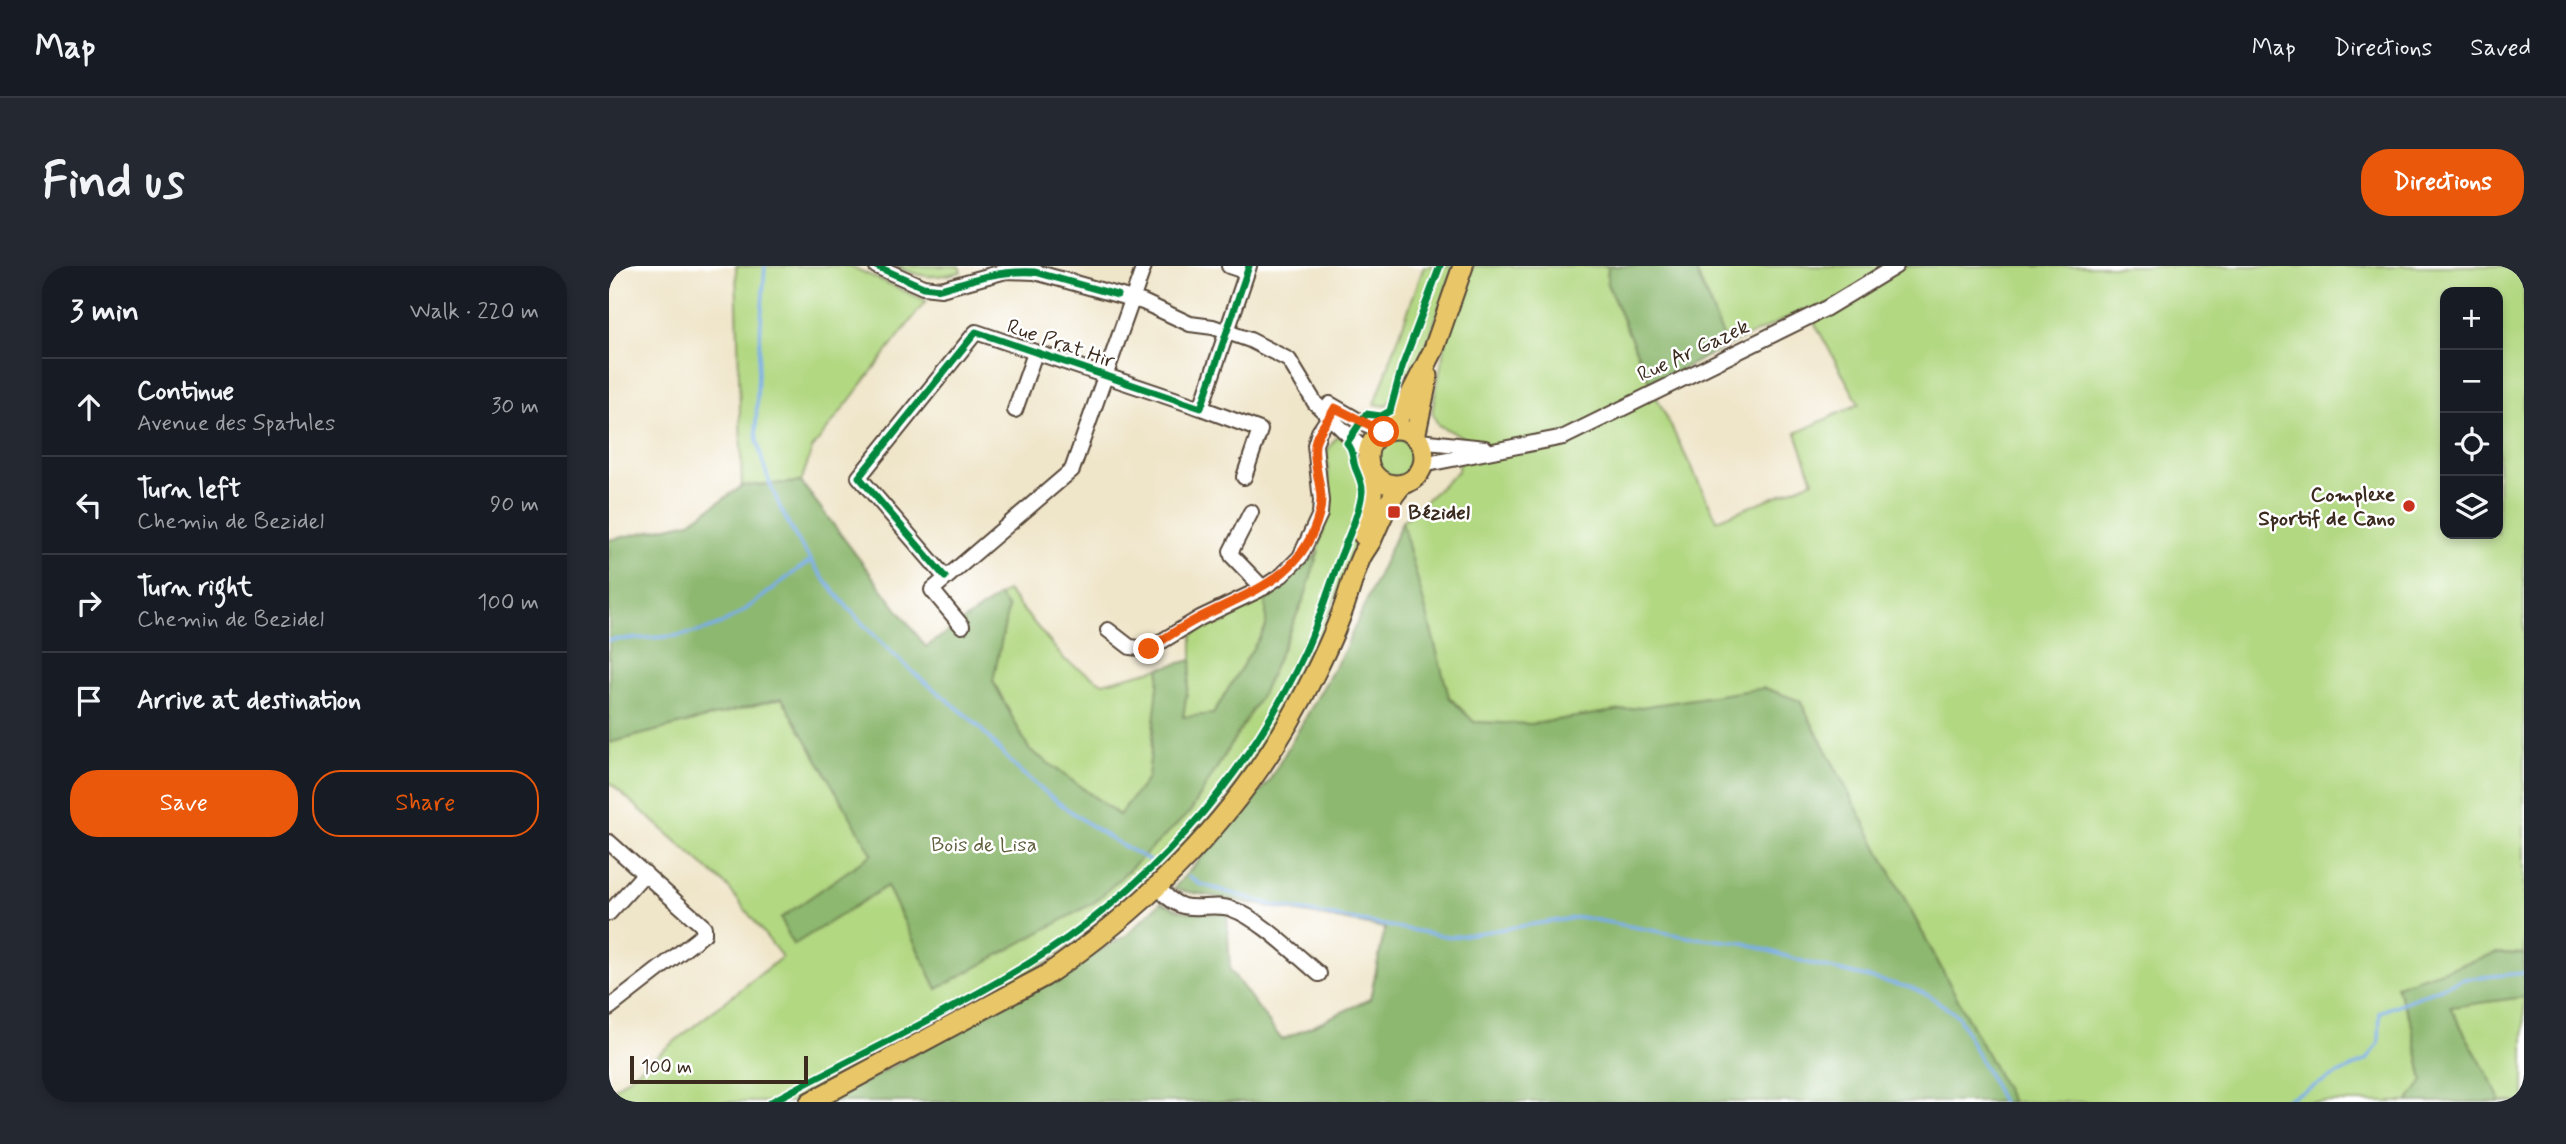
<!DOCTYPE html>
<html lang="en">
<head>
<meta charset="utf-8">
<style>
  :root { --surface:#171b24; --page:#242831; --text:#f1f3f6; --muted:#9ea1a6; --line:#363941; --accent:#ea580c }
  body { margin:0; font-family:Mynerve,sans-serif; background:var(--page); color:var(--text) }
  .controls { position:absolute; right:21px; top:21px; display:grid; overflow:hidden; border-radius:14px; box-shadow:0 4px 10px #0003 }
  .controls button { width:63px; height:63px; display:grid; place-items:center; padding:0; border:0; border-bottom:2px solid var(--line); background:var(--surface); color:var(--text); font:35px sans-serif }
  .scale { position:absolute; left:21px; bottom:18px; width:178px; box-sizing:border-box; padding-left:7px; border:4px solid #3b2a1e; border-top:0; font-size:19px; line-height:24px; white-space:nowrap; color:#3b2a1e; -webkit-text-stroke:5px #fff; paint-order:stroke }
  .stop { position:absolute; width:21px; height:21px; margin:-16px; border:5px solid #ea580c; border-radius:50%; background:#fff }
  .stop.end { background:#ea580c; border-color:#fff; box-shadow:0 2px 7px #0008 }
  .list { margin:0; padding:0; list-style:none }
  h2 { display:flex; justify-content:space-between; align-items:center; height:91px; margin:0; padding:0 28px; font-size:30px }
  h2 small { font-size:23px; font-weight:400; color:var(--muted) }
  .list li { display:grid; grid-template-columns:46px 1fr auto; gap:21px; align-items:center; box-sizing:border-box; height:98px; padding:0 28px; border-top:2px solid var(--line) }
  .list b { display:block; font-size:26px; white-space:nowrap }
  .list p { margin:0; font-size:23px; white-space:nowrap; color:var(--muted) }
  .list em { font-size:23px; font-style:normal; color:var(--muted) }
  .actions { display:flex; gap:14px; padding:21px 28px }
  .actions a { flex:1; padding:16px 0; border:2px solid var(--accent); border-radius:28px; text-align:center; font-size:24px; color:var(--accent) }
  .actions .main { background:var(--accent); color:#fff }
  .icon { flex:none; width:38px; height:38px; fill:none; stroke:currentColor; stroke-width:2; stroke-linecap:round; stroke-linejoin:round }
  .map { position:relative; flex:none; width:1915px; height:836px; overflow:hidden; border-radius:28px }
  header { display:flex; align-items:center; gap:42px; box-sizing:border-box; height:98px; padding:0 35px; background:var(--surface); border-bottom:2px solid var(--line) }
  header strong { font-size:33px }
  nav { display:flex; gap:38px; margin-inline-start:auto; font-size:24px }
  .intro { display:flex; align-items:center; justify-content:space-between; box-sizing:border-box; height:168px; padding:0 42px }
  h1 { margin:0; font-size:49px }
  .button { padding:18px 32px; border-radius:28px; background:var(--accent); color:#fff; font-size:24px; font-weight:700 }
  main { display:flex; gap:42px; padding:0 42px }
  aside { flex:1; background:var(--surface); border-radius:28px; box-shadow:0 4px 10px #0003 }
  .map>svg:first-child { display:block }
  .green { fill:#b2d882; stroke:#768150; stroke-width:2; fill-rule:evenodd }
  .forest { fill:#8db870; stroke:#647147; stroke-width:2 }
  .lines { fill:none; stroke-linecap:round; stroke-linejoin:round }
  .stream { stroke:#79ade6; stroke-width:3.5 }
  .minor-casing { stroke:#564638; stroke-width:18 }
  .major-casing { stroke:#564638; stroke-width:23 }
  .minor { stroke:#fff; stroke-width:14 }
  .major { stroke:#e9c769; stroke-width:19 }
  .cycleway-casing { stroke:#fff; stroke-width:11 }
  .cycleway { stroke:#00873e; stroke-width:7 }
  .route { stroke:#ea580c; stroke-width:9 }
  .poi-dot { fill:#c8321e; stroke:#fff; stroke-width:2.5 }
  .labels { text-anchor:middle; stroke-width:5; stroke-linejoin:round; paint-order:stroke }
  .street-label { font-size:21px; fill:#3b2a1e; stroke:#fff }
  .poi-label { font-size:21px; font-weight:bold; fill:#3b2a1e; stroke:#fff; text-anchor:end }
  .park-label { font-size:21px; fill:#5f5e3c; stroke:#fff }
</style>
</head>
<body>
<header>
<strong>Map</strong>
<nav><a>Map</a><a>Directions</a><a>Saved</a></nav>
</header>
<div class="intro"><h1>Find us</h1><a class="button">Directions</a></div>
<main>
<aside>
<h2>3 min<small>Walk · 220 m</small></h2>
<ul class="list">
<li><svg class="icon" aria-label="ahead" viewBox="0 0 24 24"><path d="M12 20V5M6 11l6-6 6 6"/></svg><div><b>Continue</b><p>Avenue des Spatules</p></div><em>30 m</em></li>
<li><svg class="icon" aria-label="left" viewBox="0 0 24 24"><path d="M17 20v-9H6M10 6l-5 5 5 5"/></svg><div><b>Turn left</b><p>Chemin de Bezidel</p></div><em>90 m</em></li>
<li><svg class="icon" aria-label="right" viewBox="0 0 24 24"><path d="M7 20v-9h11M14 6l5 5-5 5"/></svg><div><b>Turn right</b><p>Chemin de Bezidel</p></div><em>100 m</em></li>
<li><svg class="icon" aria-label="arrive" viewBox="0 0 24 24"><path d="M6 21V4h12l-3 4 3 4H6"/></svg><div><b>Arrive at destination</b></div></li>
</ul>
<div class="actions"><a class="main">Save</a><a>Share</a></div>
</aside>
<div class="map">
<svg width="1915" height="836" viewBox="0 0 1915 836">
  <rect width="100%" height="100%" fill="#fff"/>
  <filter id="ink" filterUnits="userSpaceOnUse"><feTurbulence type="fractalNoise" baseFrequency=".0143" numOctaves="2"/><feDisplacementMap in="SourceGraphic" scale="14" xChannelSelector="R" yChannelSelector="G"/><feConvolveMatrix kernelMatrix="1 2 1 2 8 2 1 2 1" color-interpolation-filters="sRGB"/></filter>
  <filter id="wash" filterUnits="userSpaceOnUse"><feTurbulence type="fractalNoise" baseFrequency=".00686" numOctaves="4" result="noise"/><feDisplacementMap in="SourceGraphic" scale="28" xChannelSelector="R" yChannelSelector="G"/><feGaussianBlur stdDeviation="1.57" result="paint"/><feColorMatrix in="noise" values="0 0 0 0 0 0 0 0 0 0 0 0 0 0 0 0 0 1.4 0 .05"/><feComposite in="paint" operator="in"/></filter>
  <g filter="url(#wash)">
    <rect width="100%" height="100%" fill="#efe5c9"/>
    <!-- green -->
    <path class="green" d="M 127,0 L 241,0 L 317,35 L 203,183 L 192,216 L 133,220 Z
      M 285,0 L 350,0 L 352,6 C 322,13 314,12 285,0 Z
      M 815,0 L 845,0 L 807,111 L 794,127 L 790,125 L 777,140 L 766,138 Z
      M 864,0 L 999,0 L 998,18 L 1049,134 L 1108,254 L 1204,215 L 1187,167 L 1250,138 L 1204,54 L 1200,42 L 1118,80 L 1085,0 L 1915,0 L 1915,688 L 1887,687 L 1787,720 L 1802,755 L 1814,816 L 1799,836 L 1403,836 L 1191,435 L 1156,422 L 922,458 L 865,456 L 840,431 L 793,256 L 849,205 L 852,170 L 829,159 L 823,146 L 838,68 ZM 1836,26 L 1889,26 L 1889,268 L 1836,268 Z
      M 729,169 L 750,188 L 760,219 L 746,280 L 703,396 L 665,471 L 602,553 L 501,651 L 420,708 L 182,836 L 0,836 L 0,827 L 173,691 L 118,620 L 0,516 L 0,477 L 173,432 L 264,588 L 172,652 L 184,678 L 278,620 L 328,723 L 581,546 L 654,426 L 696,330 L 721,240 L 718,185 Z
      M768 191a19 19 0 1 1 38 0a19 19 0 1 1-38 0Z
      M 398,325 L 456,394 L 494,417 L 551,402 L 539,512 L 510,549 L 420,483 L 384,415 L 399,343 L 390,330 Z
      M 657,325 L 657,361 L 604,448 L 574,452 L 583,394 L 583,369 Z
      M 1915,731 L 1915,836 L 1892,836 L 1887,824 L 1841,741 Z"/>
    <!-- forest -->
    <path class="forest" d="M 999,0 L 1085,0 L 1118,80 L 1042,119 L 998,17 Z
      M 192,216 L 317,381 L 390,330 L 399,342 L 384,415 L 420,483 L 510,549 L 539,512 L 551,402 L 583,394 L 574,451 L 604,448 L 657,361 L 657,325 L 685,309 L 709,287 L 696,330 L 654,426 L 581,546 L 486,636 L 328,723 L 278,620 L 184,679 L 172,652 L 263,588 L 173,432 L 0,477 L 0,274 L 81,256 L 133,220 Z
      M 793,256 L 840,431 L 865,456 L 922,458 L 1156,422 L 1191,435 L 1403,836 L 220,836 L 518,669 L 552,636 L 573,645 L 618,648 L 621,704 L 673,774 L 761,733 L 776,662 L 564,623 L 659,517 L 735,385 Z
      M 1887,687 L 1915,688 L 1915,731 L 1841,741 L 1887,824 L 1892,836 L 1799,836 L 1814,815 L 1802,755 L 1787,720 Z"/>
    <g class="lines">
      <!-- stream -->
      <path class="stream" d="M 156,0 C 153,44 149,88 148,132 C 148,145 146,161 148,174 C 169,270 233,343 305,407 C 325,424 347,439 366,457 C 382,473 396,492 413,507 C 453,541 497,573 544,596
        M 0,374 C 35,371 73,374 107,360 C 136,349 172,314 200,296
        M 580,611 L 591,618 L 667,640 L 842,671 L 971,651 L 1079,671 L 1135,677 L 1199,697 L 1303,722 L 1321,730 L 1349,750 L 1393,836
        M 1672,836 L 1758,794 L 1770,777 L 1771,746 L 1854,713 L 1915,707"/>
    </g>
  </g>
  <g filter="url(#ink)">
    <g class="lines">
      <!-- minor casing -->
      <g class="minor-casing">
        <path id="minor" d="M 267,0 L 314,21 L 332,23 L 397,5 L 426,6 L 534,36 L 581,58 L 604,61 L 641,74 L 680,94 L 706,137 L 759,188
          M 620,0 L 638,6
          M 721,138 L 752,156 L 775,166
          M 592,142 L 651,164 L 635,211
          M 406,144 L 426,87
          M 810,175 L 876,182
          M 813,199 L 955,171 L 1216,43 L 1287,0
          M 642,246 L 622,285 L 623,290 L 654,322
          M 336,311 L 250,211 L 367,66 L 592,142 L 640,0
          M 353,360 L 323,324 L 463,204 L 535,0
          M 499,364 L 521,381 L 540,383 L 591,352 L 650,324 L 673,309 L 691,291 L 711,248 L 712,235 L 706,179 L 710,166 L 726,142
          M 0,576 L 95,661 L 95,668 L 0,742
          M 548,621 C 556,629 564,637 574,640 C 590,644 607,637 623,643 C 650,652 687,689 710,708
          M 0,647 L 36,607"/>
      </g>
      <!-- major casing -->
      <g class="major-casing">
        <path id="major" d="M 784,163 L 825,83 L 854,0
          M759 191a28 28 0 1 1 56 0a28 28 0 1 1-56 0Z
          M 806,171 L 819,110
          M 754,269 L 763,232 L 764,207
          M 201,836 L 436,710 C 549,633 645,533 705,409 C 715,389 725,368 733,346 C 740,328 744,309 752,291 C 755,285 760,279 763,273 C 772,253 779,234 794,218"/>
      </g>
      <!-- minor -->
      <use href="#minor" class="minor"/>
      <!-- major -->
      <use href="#major" class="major"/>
      <!-- cycleway casing -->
      <g class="cycleway-casing">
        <path id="cycleway" d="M 267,0 L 314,21 L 332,23 C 364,13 392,4 426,6 L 508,29
          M 336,311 L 250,211 L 367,66 L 592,142 L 640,0
          M 162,836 C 246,791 333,750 414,701 C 535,628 637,515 696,386 C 709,357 719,327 729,297 C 737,276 751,247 753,226 C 754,218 749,209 746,201 C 743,192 745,184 738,177 L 757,148 L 772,150 L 781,145 L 793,101 L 831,0"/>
      </g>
      <!-- cycleway -->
      <use href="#cycleway" class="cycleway"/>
    </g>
  </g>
  <g class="lines" filter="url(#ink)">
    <!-- route -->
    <path class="route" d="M 540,383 C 556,372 573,361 590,352 C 642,325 694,312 710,248 C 717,225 703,202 706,179 C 707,166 720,154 726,142 L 775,166"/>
  </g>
  <!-- markers -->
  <g class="poi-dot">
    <circle cx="1800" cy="240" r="7"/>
    <rect x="778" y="239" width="14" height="14" rx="3.5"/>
  </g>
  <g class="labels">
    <!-- street labels -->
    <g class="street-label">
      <text transform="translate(452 77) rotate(19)" y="7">Rue Prat Hir</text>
      <text transform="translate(1084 84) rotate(-25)" y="7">Rue Ar Gazek</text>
    </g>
    <!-- poi labels -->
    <g class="poi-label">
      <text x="1786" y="235">Complexe<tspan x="1786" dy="24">Sportif de Cano</tspan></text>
      <text x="799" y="253" text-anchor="start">Bézidel</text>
    </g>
    <!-- park labels -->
    <g class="park-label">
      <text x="375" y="585">Bois de Lisa</text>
    </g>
  </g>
</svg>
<div class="controls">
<button>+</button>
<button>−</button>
<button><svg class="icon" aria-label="locate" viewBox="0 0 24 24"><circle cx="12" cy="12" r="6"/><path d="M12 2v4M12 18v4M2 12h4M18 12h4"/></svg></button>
<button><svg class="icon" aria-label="layers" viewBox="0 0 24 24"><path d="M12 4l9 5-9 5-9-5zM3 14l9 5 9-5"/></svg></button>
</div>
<div class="scale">100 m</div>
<div class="stop" style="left:775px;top:166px"></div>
<div class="stop end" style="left:540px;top:383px"></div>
</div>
</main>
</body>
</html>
